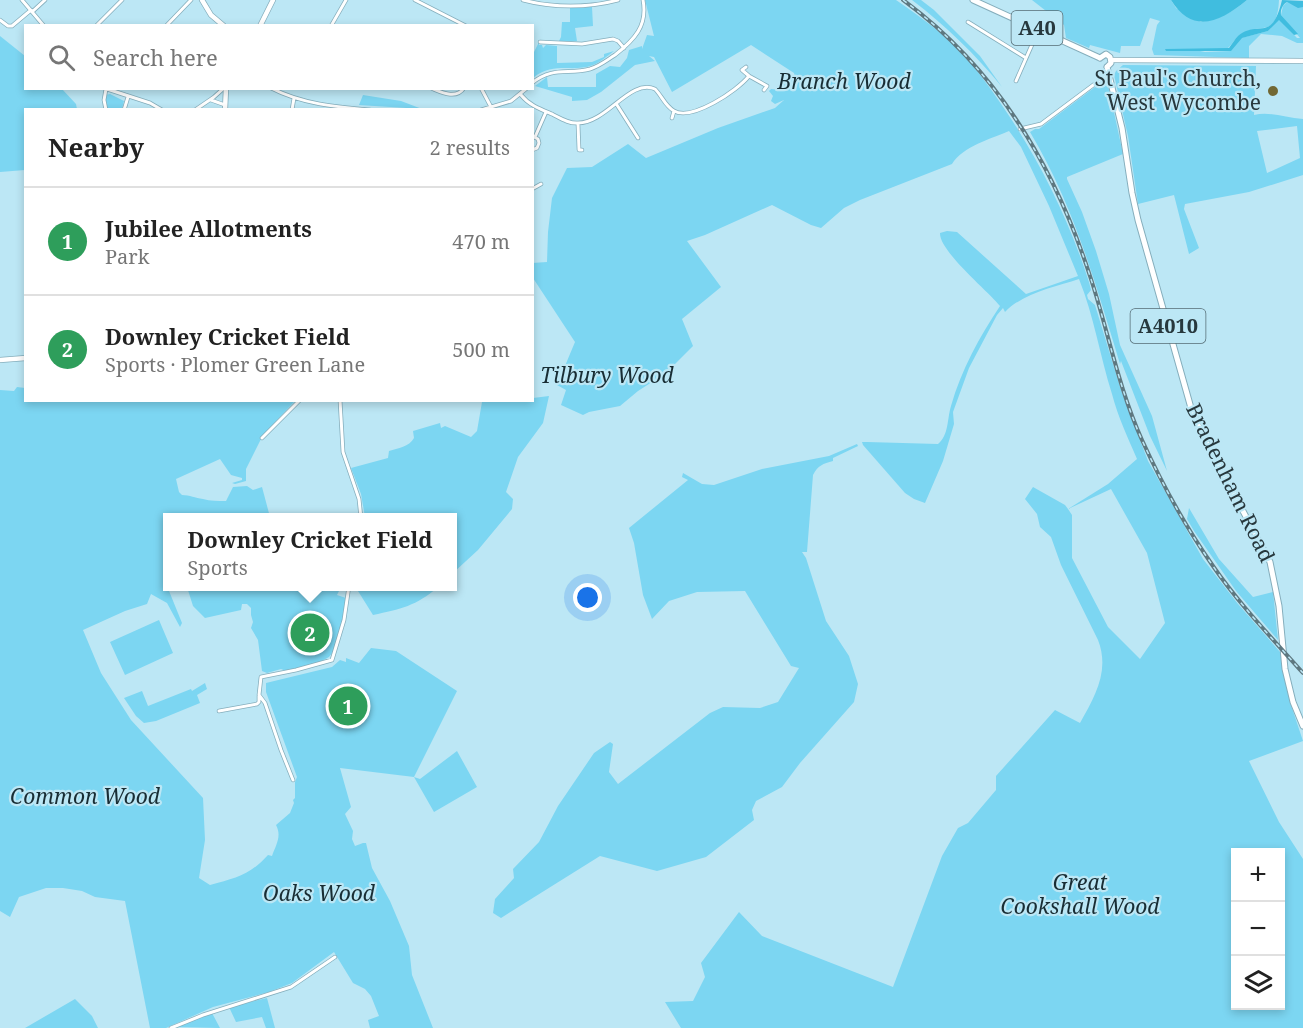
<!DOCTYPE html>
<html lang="en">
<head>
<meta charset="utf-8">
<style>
  :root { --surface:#fff; --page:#f2f2f2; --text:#222; --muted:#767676; --line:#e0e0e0; --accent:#716834 }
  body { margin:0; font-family:"Noto Serif",serif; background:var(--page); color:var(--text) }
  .controls { position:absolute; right:18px; bottom:18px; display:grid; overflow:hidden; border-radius:0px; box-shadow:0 3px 9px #0003 }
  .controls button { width:54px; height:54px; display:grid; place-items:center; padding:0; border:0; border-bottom:2px solid var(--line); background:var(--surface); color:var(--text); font:30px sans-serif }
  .you { position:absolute; left:588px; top:598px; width:21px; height:21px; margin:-15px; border:4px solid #fff; border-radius:50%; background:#1a73e8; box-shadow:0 0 0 9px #1a73e833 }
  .badge { display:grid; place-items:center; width:39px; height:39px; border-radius:50%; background:var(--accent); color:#fff; font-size:20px; font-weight:700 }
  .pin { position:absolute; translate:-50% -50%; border:3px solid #fff; box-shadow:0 2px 6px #0006 }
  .popup { position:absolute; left:163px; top:513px; width:294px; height:78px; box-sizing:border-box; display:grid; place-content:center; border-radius:0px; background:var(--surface); filter:drop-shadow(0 2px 4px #0005); font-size:20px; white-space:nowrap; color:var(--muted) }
  .popup b { font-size:22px; color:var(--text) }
  .popup::after { content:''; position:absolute; left:50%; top:100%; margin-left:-12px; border:12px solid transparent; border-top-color:var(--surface) }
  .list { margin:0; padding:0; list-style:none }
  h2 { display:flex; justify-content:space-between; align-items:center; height:78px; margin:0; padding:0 24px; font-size:26px }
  h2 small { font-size:20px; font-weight:400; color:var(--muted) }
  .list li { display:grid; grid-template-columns:39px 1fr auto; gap:18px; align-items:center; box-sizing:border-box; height:108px; padding:0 24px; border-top:2px solid var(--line) }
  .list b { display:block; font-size:22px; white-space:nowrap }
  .list p { margin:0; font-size:20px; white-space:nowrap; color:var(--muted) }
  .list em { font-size:20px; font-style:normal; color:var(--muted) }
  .icon { flex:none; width:33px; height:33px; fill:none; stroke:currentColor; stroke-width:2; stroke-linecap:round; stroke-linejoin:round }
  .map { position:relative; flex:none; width:1303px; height:1028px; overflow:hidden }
  .search { position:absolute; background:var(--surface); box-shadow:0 3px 9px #0003; left:24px; top:24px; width:510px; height:66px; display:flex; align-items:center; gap:15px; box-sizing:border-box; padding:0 21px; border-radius:0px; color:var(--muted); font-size:22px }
  .panel { position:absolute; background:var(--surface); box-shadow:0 3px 9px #0003; left:24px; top:108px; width:510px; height:294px; border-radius:0px }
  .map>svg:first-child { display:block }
  .green { fill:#7cd6f2; fill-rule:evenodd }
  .water { fill:#40bddf }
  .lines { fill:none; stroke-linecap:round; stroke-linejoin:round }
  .street-casing { stroke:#85aebc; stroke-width:4.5 }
  .secondary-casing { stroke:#85aebc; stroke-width:6 }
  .primary-casing { stroke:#85aebc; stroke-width:6 }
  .highway-casing { stroke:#85aebc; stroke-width:7 }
  .street { stroke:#fff; stroke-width:3 }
  .secondary { stroke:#fff; stroke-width:4.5 }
  .primary { stroke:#fff; stroke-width:4.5 }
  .highway { stroke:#fff; stroke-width:5 }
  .rail-casing { stroke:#5e7880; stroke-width:4 }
  .rail { stroke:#bce7f5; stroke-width:1.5; stroke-dasharray:4.5; stroke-linecap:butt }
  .poi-dot { fill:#716834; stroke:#bce7f5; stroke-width:2 }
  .labels { text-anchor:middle; stroke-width:4.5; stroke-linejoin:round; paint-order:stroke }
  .shield { fill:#bce7f5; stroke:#546c74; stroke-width:1.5 }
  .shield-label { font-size:20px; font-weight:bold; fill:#27383d }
  .poi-label { font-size:21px; fill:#27383d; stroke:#bce7f5; text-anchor:end }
  .park-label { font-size:21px; font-style:italic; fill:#182d34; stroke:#bce7f5 }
  .street-label { font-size:21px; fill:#27383d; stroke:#bce7f5 }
</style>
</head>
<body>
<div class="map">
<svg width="1303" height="1028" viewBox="0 0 1303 1028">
  <rect width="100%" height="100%" fill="#bce7f5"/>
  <!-- green -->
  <path class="green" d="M 645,0 L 896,0 C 922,18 949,37 970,61 C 974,66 977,71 981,76 C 1028,138 1065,207 1089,282 L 1091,290 L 1087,295 L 1088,299 L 1095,305 L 1121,390 L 1148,461 L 1203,559 L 1238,604 L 1280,652 L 1291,705 L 1303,741 L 1249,761 L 1279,822 L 1303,859 L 1303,1028 L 681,1028 L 665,1002 L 693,1001 L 705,977 L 701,963 L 739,912 L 762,936 L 893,987 L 942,856 L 958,828 L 968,823 L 996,790 L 996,776 L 1055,710 L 1080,723 C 1095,696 1110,671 1098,640 L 1061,565 L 1051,537 L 1040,527 L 1037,514 L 1025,499 L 1033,487 L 1065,505 L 1068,509 L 1108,484 L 1137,459 C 1128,438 1118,417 1112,394 C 1100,356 1094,316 1079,279 C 1055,287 1023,293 1005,312 L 1003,308 L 997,315 L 969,368 L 953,412 L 954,424 L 943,461 L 925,503 L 914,499 L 905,493 L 863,445 L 862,442 L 867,442 L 938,444 C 949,435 947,419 951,406 C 961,370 980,336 1000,306 C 988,291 939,251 940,233 L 947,231 L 957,232 L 1026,294 L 1078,276 L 1049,206 L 1021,147 L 1009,131 C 991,139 963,146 952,164 L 860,200 L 844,208 L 821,228 L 811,225 L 772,205 L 705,235 L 687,241 L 721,287 L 682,319 L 693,346 L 666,373 L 638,391 L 620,406 L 589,412 L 583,415 L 561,405 L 566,390 L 557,385 L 575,342 L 533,278 L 532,263 L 547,262 L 548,232 L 552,198 L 567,168 L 592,167 L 628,144 L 646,158 L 718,128 L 775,108 L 784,100 L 775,104 L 771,101 L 773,96 L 769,91 L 771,89 L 780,90 L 790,77 L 796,82 L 794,73 L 751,45 L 672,92 L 654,57 L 649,56 L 655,61 L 635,65 L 601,92 L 587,100 L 572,101 L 572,97 L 535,86 L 547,77 L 548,87 L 596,87 L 596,74 L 610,66 L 620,67 L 627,58 L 629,50 L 642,46 L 642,49 L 647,35 L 654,36 ZM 1111,489 L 1147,553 L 1165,623 L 1140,659 L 1108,627 L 1072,558 L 1072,515 L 1068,509 ZM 1236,852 L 1280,852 L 1280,1006 L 1236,1006 Z
    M 912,0 L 921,0 L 934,10 L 980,56 L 1002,87 C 975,54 946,26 912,0 Z
    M 1032,0 L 1171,0 L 1176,8 L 1201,22 C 1219,19 1233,12 1247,0 L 1279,0 C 1277,40 1260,21 1240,35 C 1235,38 1232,45 1227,49 L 1190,49 L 1205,52 L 1230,51 L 1241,38 L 1268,31 L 1279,19 L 1297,38 L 1300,38 L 1281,15 L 1283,6 L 1287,2 L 1298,7 L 1303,7 L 1303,43 L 1297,43 L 1282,36 L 1261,34 L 1249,46 L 1249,58 L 1154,55 L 1152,49 L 1157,25 L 1160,21 L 1150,18 L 1140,46 L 1121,46 L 1120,53 L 1090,45 L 1089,48 L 1066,38 L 1064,25 Z
    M 592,7 L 593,26 L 575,28 L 577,41 L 559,41 L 561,37 L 562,22 L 570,22 L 570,8 Z
    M 0,36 L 25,56 L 26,88 L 62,89 L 76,104 L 77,109 L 26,110 L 25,170 L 0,172 Z
    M 539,42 L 539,45 L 542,45 L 543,48 L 546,45 L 557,46 L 557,63 L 592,62 L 604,57 L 604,54 L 614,51 C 607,56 601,62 593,65 C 573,73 554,61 533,78 L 533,54 Z
    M 1123,65 L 1256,66 L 1254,115 C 1270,111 1285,118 1303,119 L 1303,175 L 1249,192 L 1185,204 L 1184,209 L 1199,248 L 1189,254 L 1174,195 L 1138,204 L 1128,136 L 1114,75 L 1116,71 ZM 1297,126 L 1300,158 L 1267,173 L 1257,131 Z
    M 1103,81 L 1109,89 L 1123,154 L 1067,177 L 1067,179 L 1082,212 L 1096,251 L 1109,294 L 1120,345 L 1152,416 L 1167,471 L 1150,436 L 1121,361 L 1120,364 C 1095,282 1074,206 1030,132 L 1035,129 L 1039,129 Z
    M 110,94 L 124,101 L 122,109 L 107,109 L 105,95 Z
    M 363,95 L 401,101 L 422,109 L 359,105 Z
    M 17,387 L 25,388 L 26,400 L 295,401 L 263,435 L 246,469 L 246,481 L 235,484 L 232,483 L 242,480 L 242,478 L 231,475 L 220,459 L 176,479 L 179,492 L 182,495 C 190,495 195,498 203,499 C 210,501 218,501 226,501 L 233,487 L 247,486 L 253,490 L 262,487 L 270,517 L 168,518 L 168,580 L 165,581 L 182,623 L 180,627 L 167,603 L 151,594 L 147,604 L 125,611 L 83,630 L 101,673 L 131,720 L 203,798 L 205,840 L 199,878 L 210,885 C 236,878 250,875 268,855 L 272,856 C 276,845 282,836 276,825 L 290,813 L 294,803 L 293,800 L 295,798 L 295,782 L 297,777 L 266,692 L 266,683 L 332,667 L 340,660 L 346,662 L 346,658 L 359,663 L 371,648 L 396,651 L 457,691 L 414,777 L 420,779 L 457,751 L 477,787 L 434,812 L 414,777 L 340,768 L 351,807 L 345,814 L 353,831 L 352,839 L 355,846 L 363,843 L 366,843 L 372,868 L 390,901 L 409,946 L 412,975 L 433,1028 L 370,1028 L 368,1020 L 379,1016 L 371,996 L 365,989 L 353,983 L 334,952 L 292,983 L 269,992 L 213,1007 L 166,1028 L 150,1028 L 125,901 L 95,897 L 82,891 L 63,888 L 46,888 L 19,897 L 10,917 L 0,911 L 0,390 L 14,391 Z
    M 549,396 L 543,423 L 518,457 L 506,492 L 513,499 L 512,509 L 478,550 L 453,573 L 452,518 L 365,517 L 361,494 L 351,468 L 388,458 L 389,451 C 398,448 409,447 414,438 L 413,431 L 440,423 L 441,428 L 445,426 L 471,437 L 477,431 L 482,402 L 532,400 L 533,398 Z
    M 857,444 L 858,446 L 833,458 L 833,461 C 823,464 818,465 813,475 L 807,552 L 802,552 L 806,558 L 826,621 L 849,656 L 858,684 L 854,702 L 800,763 L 782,787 L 756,801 L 752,810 L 754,820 L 706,857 L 657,871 L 600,856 L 501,918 L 493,913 L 495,899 L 514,878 L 513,869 L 539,842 L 558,806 L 594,753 L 610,742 L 613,744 L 609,772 L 618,784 L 710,713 L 723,707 L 760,708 L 778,702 L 799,668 L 791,666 L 745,591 L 697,592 L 669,601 L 652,619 L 643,595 L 634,543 L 629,528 L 688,480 L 682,477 L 683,473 L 702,484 L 714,485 L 762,469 L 829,456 Z
    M 1189,508 L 1219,559 L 1253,597 L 1273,592 L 1278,640 L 1236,591 L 1194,531 L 1187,519 Z
    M 182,587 L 335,587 L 339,591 L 337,595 L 346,598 L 343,621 L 333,652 L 329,657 L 318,663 L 286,671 L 281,669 L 267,673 L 262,671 L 258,640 L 251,628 L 253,622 L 251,615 L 251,608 L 247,604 L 242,604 L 241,610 L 205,618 L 193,606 L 187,587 L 184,589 Z
    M 359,587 L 359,586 L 438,587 C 416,606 401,609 373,615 L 358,591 Z
    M 159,620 L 173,653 L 125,675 L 110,642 Z
    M 205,683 L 207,689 L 197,695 L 200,703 L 156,721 L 144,723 L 136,716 L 124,698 L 142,691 L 148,706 L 191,689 L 192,691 Z
    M 267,998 L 275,1028 L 266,1028 L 262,1017 L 236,1022 L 229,1007 Z
    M 75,999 L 92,1016 L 98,1028 L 25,1028 Z
    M 212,1013 L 220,1028 L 176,1027 Z"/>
  <!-- water -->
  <path class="water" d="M 1171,0 L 1247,0 C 1220,22 1193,35 1171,0 Z
    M 1282,0 L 1303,1 L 1303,7 L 1298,8 L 1287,2 C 1283,4 1280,10 1281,15 L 1298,34 L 1294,35 L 1279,20 L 1268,31 L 1242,38 L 1231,51 L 1166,51 L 1165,49 L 1229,48 C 1232,44 1235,39 1238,36 C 1257,19 1272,44 1282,0 Z"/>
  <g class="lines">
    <!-- street casing -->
    <g class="street-casing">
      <path id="street" d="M 22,0 L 44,26
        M 415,0 L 466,26
        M 523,0 C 553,8 588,8 618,0
        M 32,12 L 45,0
        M 0,20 L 8,26 L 12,26 L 31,10
        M 968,22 L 1026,58
        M 96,26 L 122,0
        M 166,26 L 191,0
        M 331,26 L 346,0
        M 540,42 L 582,44 L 613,39 L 618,41 L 624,48
        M 746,67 L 742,70 L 749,76
        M 1016,81 L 1038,31
        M 532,83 C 553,66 568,75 590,69 C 600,66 607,60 615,55 C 634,40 648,26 643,0
        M 104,88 L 150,103 L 162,110
        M 271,88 C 302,104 336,107 370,110
        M 431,88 C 441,92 456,100 464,88
        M 481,88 L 491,107
        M 106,89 L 104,100 L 106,110
        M 521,95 C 529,105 540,109 552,114 C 560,118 569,124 578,123 C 607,123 630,78 655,89 C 662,96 665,106 674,111 C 692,121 737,91 749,76 L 767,86 L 764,90
        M 211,100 L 225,105
        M 617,105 L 638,138
        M 124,110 L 128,97
        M 195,110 L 214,97 L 224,88
        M 292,110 L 294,98
        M 481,110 L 511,101 L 527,88
        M 672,118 L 674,111
        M 578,124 L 579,150 L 582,150
        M 1020,129 L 1041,124 L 1108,74
        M 532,136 L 538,139 L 539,143 L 537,148 L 532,150
        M 535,137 L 546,112
        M 532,189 L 541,184
        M 340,400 L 343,452 L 359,499 L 361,518
        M 262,438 L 300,400
        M 219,711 L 257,704 L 259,702 L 259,696
        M 293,780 L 281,750 L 265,703 L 259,695 L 261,677 L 296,670 L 332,660 L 344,620 L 349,586
        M 171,1028 L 203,1015 L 291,987 L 335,957"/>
    </g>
    <!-- secondary casing -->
    <g class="secondary-casing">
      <path id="secondary" d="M 202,0 L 211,15 L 224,26
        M 260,26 L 273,0
        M 225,110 L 226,88
        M 0,360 L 26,358"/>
    </g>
    <!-- primary casing -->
    <g class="primary-casing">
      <path id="primary" d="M 1112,60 L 1303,61"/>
    </g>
    <!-- highway casing -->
    <g class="highway-casing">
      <path id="highway" d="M 973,0 L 1100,58
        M 1100,58 L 1106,54 L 1110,57 L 1111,63 L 1107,67
        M 1107,67 L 1122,128 L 1132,193 L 1138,220 L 1191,408 L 1200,430 L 1270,562 L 1279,606 L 1285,669 L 1293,702 L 1303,726"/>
    </g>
    <!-- street -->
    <use href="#street" class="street"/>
    <!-- secondary -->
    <use href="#secondary" class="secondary"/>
    <!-- primary -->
    <use href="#primary" class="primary"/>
    <!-- highway -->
    <use href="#highway" class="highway"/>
    <!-- rail casing -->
    <g class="rail-casing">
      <path id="rail" d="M 903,0 C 996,68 1055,168 1090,276 C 1108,330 1118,387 1142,440 C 1162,484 1185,526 1213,566 C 1239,604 1272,638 1303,673"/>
    </g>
    <!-- rail -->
    <use href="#rail" class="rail"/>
  </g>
  <!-- markers -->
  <circle class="poi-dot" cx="1273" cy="91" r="6"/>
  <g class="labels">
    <!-- shield labels -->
    <g class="shield">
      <rect x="1011.5" y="11" width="51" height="34" rx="4.5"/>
      <rect x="1130.5" y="309" width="75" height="34" rx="4.5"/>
    </g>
    <g class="shield-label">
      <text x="1037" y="35">A40</text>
      <text x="1168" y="333">A4010</text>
    </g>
    <!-- poi labels -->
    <g class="poi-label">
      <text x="1261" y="86">St Paul's Church,<tspan x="1261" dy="24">West Wycombe</tspan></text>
    </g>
    <!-- park labels -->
    <g class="park-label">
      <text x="844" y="89">Branch Wood</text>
      <text x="607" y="383">Tilbury Wood</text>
      <text x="85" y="804">Common Wood</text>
      <text x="1080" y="890">Great<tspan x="1080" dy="24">Cookshall Wood</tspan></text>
      <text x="319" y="901">Oaks Wood</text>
    </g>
    <!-- street labels -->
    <g class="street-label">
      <text transform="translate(1230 483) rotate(64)" y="7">Bradenham Road</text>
    </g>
  </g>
</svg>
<div class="controls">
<button>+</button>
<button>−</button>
<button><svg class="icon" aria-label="layers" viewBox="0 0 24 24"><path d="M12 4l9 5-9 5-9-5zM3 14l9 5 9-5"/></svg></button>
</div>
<div class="you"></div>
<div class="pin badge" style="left:348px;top:706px;background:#2e9e5b">1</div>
<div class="pin badge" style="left:310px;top:633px;background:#2e9e5b">2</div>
<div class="popup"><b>Downley Cricket Field</b>Sports</div>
<div class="search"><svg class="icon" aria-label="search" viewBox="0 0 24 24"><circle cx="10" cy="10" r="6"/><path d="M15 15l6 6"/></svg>Search here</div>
<section class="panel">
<h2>Nearby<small>2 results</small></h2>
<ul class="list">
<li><span class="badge" style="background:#2e9e5b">1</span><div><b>Jubilee Allotments</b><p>Park</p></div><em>470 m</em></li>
<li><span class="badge" style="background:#2e9e5b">2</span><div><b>Downley Cricket Field</b><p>Sports · Plomer Green Lane</p></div><em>500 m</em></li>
</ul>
</section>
</div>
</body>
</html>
